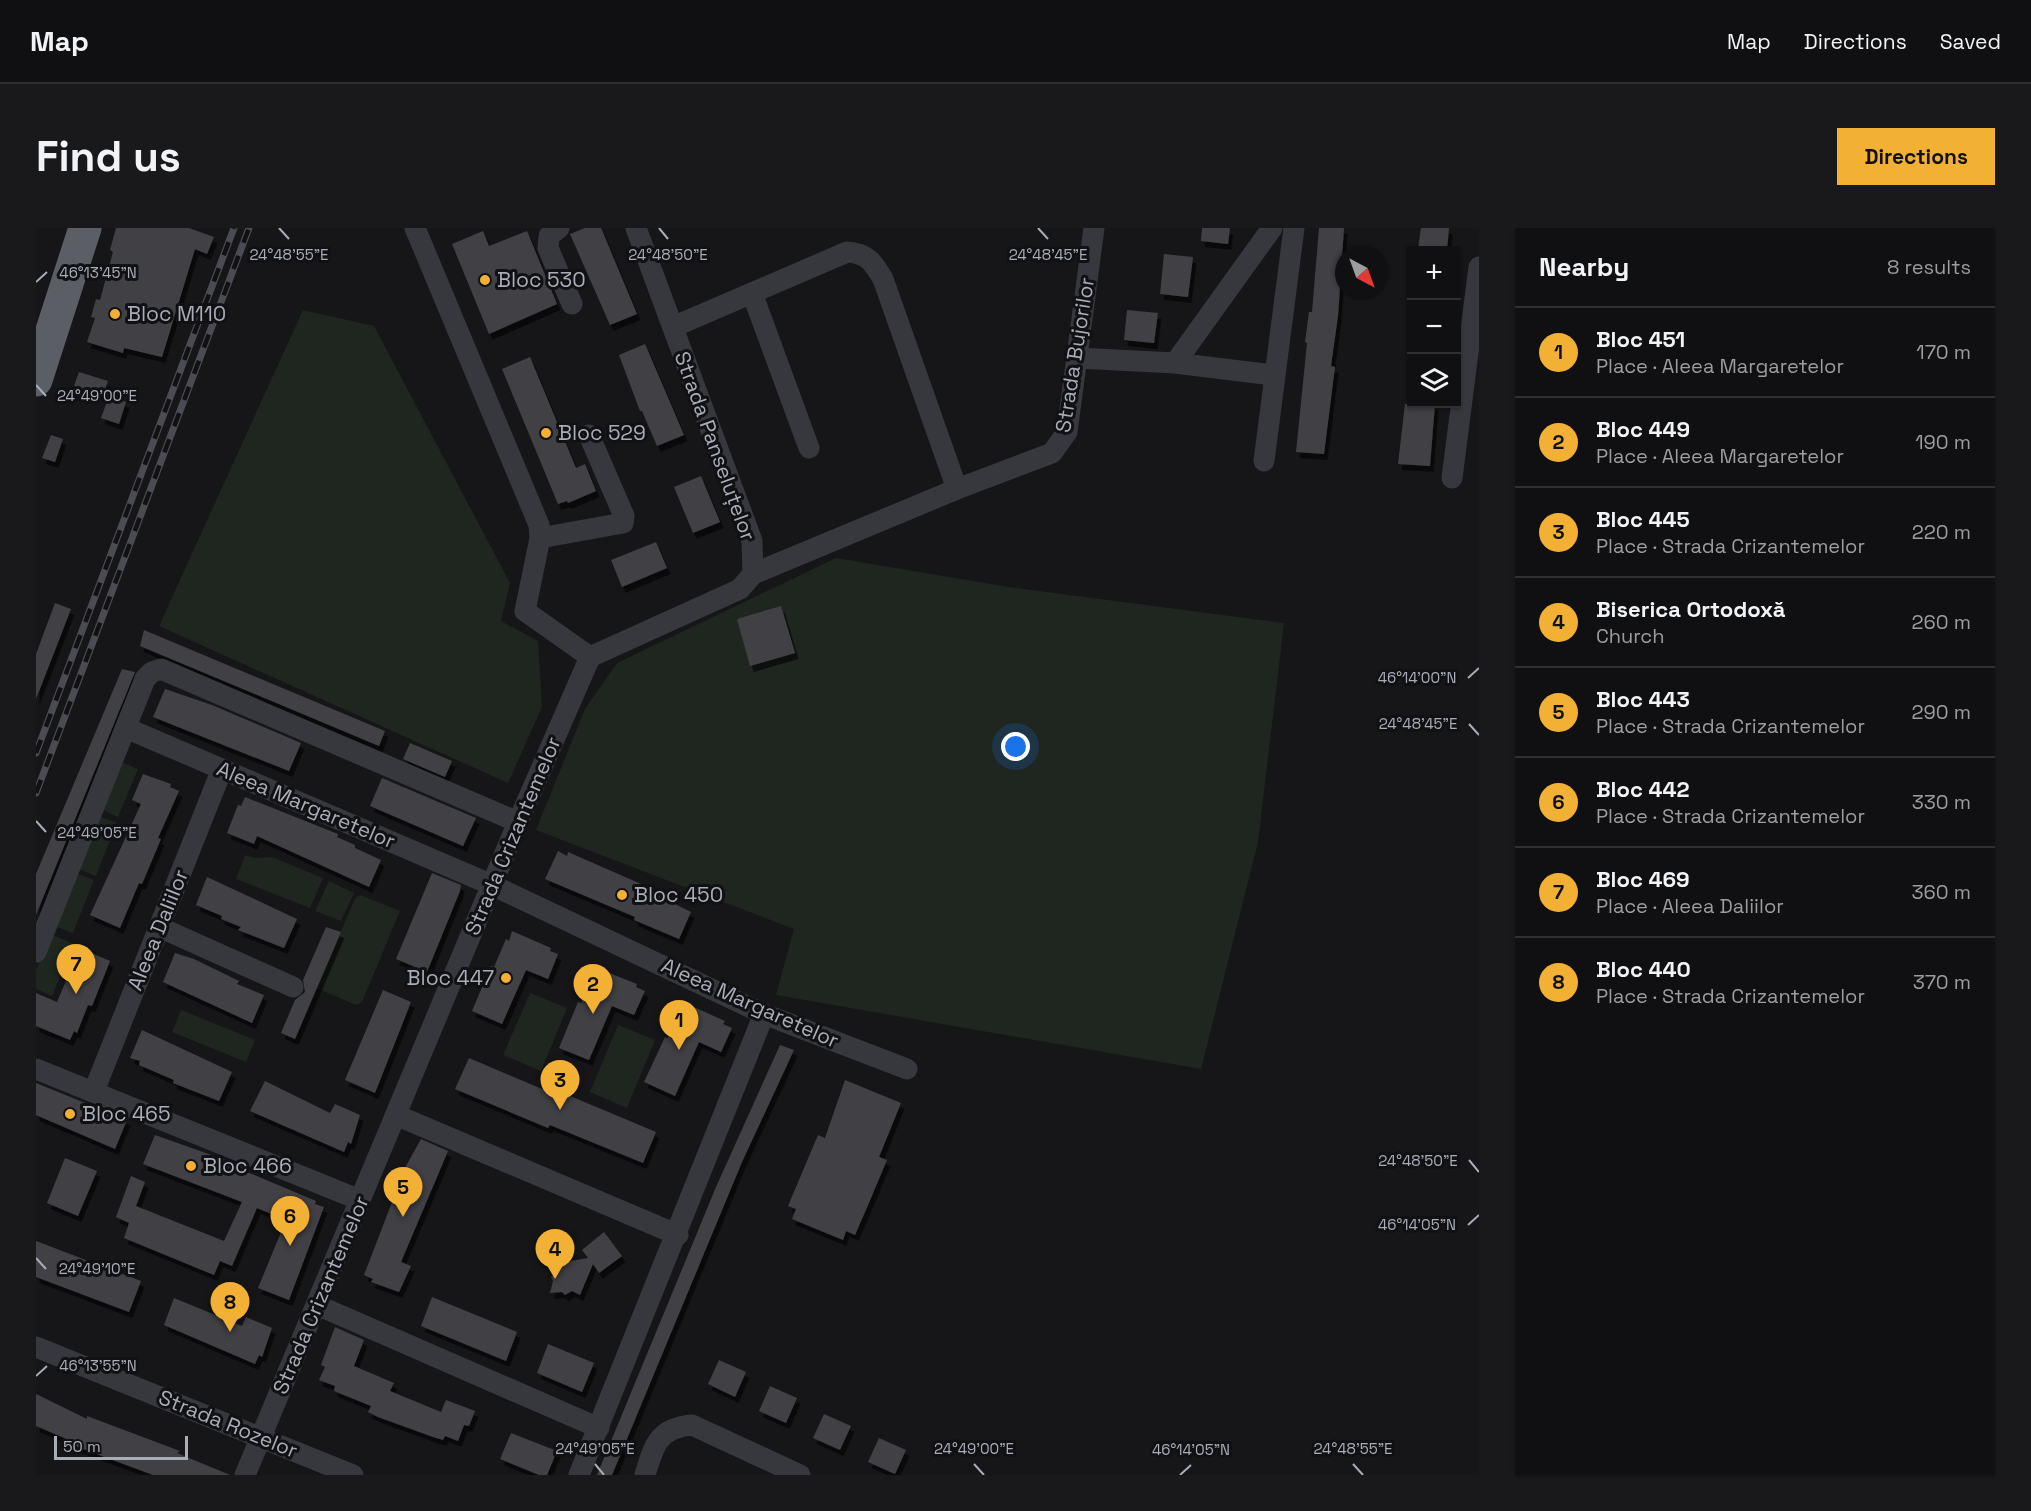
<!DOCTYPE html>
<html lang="en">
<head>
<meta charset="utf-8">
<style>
  :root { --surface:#101012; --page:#19191b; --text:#f1f3f6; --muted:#9c9d9f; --line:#303032; --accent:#f2b134 }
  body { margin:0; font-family:"Space Grotesk",sans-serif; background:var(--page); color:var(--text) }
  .controls { position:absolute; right:18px; top:18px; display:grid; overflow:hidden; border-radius:0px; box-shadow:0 2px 4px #0004 }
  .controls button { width:54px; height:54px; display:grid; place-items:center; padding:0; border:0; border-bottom:2px solid var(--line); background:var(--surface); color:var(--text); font:30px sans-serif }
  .compass { position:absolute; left:1299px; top:18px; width:54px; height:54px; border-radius:50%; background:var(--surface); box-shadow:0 2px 4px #0004; rotate:139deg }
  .scale { position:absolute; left:18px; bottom:15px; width:134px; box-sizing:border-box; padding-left:6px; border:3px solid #a8adb8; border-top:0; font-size:16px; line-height:21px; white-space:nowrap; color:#a8adb8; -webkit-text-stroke:4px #111113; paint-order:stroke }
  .you { position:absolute; left:980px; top:519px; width:21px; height:21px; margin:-15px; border:4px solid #fff; border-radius:50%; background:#1a73e8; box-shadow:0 0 0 9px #1a73e833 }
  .badge { display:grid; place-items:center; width:39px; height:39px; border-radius:50%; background:var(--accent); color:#111; font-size:20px; font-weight:700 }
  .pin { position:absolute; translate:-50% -50px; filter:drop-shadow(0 2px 3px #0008) }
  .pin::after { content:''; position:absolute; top:32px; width:21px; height:18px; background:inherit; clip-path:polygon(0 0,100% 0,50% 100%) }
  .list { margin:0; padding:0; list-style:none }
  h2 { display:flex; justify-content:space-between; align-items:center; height:78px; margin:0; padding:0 24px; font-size:26px }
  h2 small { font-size:20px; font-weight:400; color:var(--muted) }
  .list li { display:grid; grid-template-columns:39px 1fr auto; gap:18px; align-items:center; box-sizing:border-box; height:90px; padding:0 24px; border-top:2px solid var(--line) }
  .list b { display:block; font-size:22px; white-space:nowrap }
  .list p { margin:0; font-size:20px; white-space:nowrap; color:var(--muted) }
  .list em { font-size:20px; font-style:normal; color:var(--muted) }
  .icon { flex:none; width:33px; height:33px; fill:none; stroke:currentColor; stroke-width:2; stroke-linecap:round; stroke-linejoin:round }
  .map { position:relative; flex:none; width:1443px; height:1247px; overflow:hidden; border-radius:0px }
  header { display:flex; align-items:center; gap:36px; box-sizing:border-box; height:84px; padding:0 30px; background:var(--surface); border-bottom:2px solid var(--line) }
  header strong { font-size:28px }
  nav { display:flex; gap:33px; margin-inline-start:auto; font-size:21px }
  .intro { display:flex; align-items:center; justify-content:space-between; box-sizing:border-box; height:144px; padding:0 36px }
  h1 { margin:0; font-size:42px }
  .button { padding:15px 27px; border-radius:0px; background:var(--accent); color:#111; font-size:21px; font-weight:700 }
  main { display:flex; gap:36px; padding:0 36px }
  aside { flex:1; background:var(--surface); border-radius:0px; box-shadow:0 2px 4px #0004 }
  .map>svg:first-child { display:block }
  .green { fill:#1e261f }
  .building { fill:#404145; filter:url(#shadow) }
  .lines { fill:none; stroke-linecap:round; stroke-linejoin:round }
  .minor { stroke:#37383d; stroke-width:21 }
  .trunk { stroke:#5b5e65; stroke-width:33 }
  .rail-casing { stroke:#4a4c52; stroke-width:7 }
  .rail { stroke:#111113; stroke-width:4.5; stroke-dasharray:14; stroke-linecap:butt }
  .ticks { fill:none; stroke:#a8adb8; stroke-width:2 }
  .poi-dot { fill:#f2b134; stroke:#111113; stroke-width:2 }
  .labels { text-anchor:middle; stroke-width:6; stroke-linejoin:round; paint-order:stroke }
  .poi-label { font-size:21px; fill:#a8adb8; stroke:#111113; text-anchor:start }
  .street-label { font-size:21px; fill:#a8adb8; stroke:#111113 }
  .ticks-label { font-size:15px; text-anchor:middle; fill:#a8adb8; stroke:#111113; stroke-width:6; stroke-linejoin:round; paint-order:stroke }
</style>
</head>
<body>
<header>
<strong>Map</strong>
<nav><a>Map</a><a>Directions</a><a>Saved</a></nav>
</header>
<div class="intro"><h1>Find us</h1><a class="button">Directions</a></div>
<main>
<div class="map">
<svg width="1443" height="1247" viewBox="0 0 1443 1247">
  <defs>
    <filter id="shadow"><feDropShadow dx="3.5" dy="6" stdDeviation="0" flood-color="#0009"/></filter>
  </defs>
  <rect width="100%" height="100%" fill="#161618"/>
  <!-- green -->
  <path class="green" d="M 267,82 L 338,98 L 474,355 L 465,393 L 502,413 L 506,479 L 472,555 L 123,398 Z
    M 800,330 L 973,359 L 1248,395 L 1222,614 L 1165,841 L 740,767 L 758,701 L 500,602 L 549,481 L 581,435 Z
    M 83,533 L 102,541 L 82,589 L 64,581 Z
    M 61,587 L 81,595 L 60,648 L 40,640 Z
    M 209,627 L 218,630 L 236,629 L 287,650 L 274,680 L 200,651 Z
    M 39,645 L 58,652 L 37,705 L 18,698 Z
    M 293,653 L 318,665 L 305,693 L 279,683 Z
    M 324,667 L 364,683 L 326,774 L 320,777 L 280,760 L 319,671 Z
    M 14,706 L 38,716 L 16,768 L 0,761 L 0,742 Z
    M 494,765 L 531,780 L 505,843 L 467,827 Z
    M 145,782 L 219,812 L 210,834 L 136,804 Z
    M 582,797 L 619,812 L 591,880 L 554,864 Z"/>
  <!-- building -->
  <path class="building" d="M 80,0 L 153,0 L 178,9 L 171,26 L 159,21 L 126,129 L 88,120 L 87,125 L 51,114 L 59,90 L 55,89 L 60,71 L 64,72 L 77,24 L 74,22 Z
    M 549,0 L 565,0 L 601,86 L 574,97 L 534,6 Z
    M 1166,0 L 1194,0 L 1192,16 L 1165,13 Z
    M 1283,0 L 1308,0 L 1302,88 L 1295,138 L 1299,139 L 1288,226 L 1260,224 L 1271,115 L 1269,114 L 1273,84 L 1276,84 Z
    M 1385,0 L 1413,0 L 1411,22 L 1382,21 Z
    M 447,3 L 453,18 L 491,3 L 521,76 L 453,106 L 416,16 Z
    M 1128,26 L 1157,29 L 1152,69 L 1124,66 Z
    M 1091,82 L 1122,85 L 1118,115 L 1088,112 Z
    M 609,116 L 648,207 L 621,218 L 606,183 L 604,183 L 583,127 Z
    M 494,129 L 540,240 L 549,236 L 560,263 L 532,275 L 531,273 L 522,276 L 466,141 Z
    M 43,144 L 72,153 L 67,167 L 38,158 Z
    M 73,168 L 90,174 L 83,196 L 65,190 Z
    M 1369,176 L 1399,176 L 1394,238 L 1362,236 Z
    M 15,207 L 27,211 L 19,234 L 6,230 Z
    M 665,248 L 684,294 L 657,305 L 638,259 Z
    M 620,314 L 631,340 L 586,359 L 575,332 Z
    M 19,375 L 35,381 L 0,471 L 0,426 Z
    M 745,378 L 759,425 L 714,438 L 701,391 Z
    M 108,402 L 349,503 L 343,518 L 104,418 Z
    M 86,441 L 99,444 L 0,687 L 0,646 Z
    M 129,461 L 176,477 L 265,515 L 253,543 L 117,489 Z
    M 374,515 L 416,533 L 409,549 L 367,531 Z
    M 107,546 L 135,556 L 134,559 L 143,563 L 122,610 L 125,611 L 106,656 L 103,655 L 84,700 L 54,687 L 105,576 L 96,572 Z
    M 346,550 L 440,590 L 427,618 L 334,578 Z
    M 209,569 L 302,606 L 301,609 L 319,617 L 319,620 L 345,632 L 333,659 L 221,608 L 218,616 L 191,605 L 202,577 L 205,578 Z
    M 522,623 L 531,628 L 532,624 L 612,659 L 609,661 L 655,684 L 643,711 L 598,692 L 599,689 L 509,651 Z
    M 396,645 L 425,657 L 424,663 L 391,744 L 360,731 Z
    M 171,649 L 261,691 L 248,720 L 202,702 L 205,699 L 185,691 L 186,688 L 160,677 Z
    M 290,699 L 305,704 L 259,811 L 245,805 L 259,772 L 269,764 L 267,752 Z
    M 476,703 L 515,720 L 514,723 L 522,726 L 512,751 L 490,742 L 466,796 L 436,783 L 455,738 L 458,739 L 470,711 L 473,713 Z
    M 44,720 L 74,733 L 56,778 L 52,777 L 41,805 L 38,803 L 34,812 L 0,798 L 0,765 L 21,774 Z
    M 139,725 L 158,731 L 203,753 L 201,756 L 228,767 L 216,795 L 127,754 Z
    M 563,741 L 601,756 L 600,759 L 609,763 L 598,787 L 576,778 L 553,832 L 523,820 L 542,774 L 545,775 L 557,748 L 560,749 Z
    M 347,762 L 375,774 L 339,865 L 309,852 Z
    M 651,776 L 689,793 L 687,796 L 696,800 L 685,824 L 663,814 L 639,868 L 608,854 L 629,809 L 632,810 L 644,783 L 647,785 Z
    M 106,802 L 196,844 L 183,873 L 137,855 L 138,852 L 103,837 L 104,833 L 94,830 Z
    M 744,817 L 758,822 L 706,934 L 576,1247 L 561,1247 L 680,959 Z
    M 433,830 L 525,869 L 527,865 L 620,904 L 607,935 L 514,897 L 512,900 L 419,861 Z
    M 809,852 L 865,875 L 843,929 L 851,932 L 832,977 L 819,1007 L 810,1003 L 807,1012 L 756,991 L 760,981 L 752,978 L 782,907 L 789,910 Z
    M 229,853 L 294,885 L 299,876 L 324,887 L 315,916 L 312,914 L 308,924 L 214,883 Z
    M 0,855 L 91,892 L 79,921 L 0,887 Z
    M 119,907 L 212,940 L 211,944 L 280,973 L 279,976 L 288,979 L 253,1072 L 222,1060 L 250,992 L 221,980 L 196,1038 L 184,1033 L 178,1047 L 88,1010 L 93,995 L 80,989 L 95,948 L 109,954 L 100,978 L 188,1013 L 206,974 L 107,936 Z
    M 385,911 L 412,923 L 365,1034 L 375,1038 L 363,1064 L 335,1054 L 337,1051 L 328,1047 L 370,938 Z
    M 29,930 L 61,943 L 42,988 L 11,975 Z
    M 568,1004 L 586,1028 L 563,1045 L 557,1036 L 544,1067 L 536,1063 L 529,1067 L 526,1064 L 514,1065 L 517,1053 L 515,1049 L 521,1044 L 517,1036 L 552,1030 L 546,1022 Z
    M 0,1013 L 105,1053 L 93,1084 L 0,1049 Z
    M 396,1069 L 481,1104 L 470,1133 L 385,1098 Z
    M 138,1070 L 206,1098 L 210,1089 L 236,1100 L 226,1129 L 223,1127 L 219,1136 L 128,1097 Z
    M 299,1099 L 328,1112 L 318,1138 L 358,1155 L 354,1163 L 405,1184 L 410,1172 L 439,1183 L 433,1198 L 428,1197 L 422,1213 L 409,1208 L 407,1212 L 397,1209 L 342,1189 L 332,1184 L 335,1178 L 298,1163 L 299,1158 L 283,1152 L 289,1139 L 285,1137 Z
    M 512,1116 L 558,1135 L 546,1164 L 501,1145 Z
    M 683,1132 L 710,1144 L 699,1169 L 672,1156 Z
    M 734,1158 L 761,1170 L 750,1195 L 723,1183 Z
    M 0,1166 L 51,1191 L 51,1188 L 144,1223 L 141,1225 L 194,1247 L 117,1247 L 39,1218 L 40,1215 L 0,1198 Z
    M 788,1186 L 815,1198 L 804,1222 L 777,1210 Z
    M 475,1205 L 521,1223 L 511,1247 L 503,1247 L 464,1231 Z
    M 843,1210 L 870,1222 L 859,1246 L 832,1234 Z"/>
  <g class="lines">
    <!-- minor -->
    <path class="minor" d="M 379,0 L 503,297 L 504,310 L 489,383 L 554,429
      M 523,0 L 513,8 L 512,20 L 536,76
      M 716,65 L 773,220
      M 637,99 L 811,24 C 831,25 837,34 847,51 L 921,261
      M 1041,130 L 1139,135 L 1237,147
      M 1139,135 L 1236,0
      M 1228,233 L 1258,0
      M 1416,250 L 1443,39
      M 504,310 L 587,295 L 588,288 L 553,207
      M 717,346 L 921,261 L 1016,225 L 1031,204 L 1058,0
      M 554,429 L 704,361 L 717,346 L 716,313 L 600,0
      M 90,500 L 456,657 L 728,786 L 871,841
      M 123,699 L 257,759
      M 0,724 L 109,451 L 116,444 L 125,441 L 482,594
      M 0,841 L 324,972
      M 58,863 L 186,541
      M 360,887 L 642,1007
      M 281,1077 L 563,1200
      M 0,1119 L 317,1247
      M 209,1247 L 482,594 L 554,429
      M 543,1247 L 728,786
      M 609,1247 C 618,1217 622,1200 656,1197 L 764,1247"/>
    <!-- trunk -->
    <path class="trunk" d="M 0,152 L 49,0"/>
    <!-- rail casing -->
    <g class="rail-casing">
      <path id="rail" d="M 0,525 L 198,0
        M 0,565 L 213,0"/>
    </g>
    <!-- rail -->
    <use href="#rail" class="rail"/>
  </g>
  <!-- ticks -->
  <path class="ticks" d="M 243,0 L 253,11M 623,0 L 632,11M 1002,0 L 1012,11M 0,54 L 11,44M 0,157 L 10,168M 1432,450 L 1443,440M 1433,496 L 1443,507M 0,593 L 10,604M 1433,932 L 1443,944M 1432,997 L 1443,987M 0,1030 L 10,1041M 0,1148 L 11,1138M 559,1236 L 568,1247M 938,1236 L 948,1247M 1317,1236 L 1327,1247M 1144,1247 L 1155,1237"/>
  <!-- markers -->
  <g class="poi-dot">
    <circle cx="449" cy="52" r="6"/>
    <circle cx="79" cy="86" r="6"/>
    <circle cx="510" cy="205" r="6"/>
    <circle cx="586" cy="667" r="6"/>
    <circle cx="470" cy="750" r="6"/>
    <circle cx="34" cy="886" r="6"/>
    <circle cx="155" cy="938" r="6"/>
  </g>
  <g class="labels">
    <!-- poi labels -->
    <g class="poi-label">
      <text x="461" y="59">Bloc 530</text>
      <text x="91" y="93">Bloc M110</text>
      <text x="522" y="212">Bloc 529</text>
      <text x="598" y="674">Bloc 450</text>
      <text x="458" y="757" text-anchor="end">Bloc 447</text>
      <text x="46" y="893">Bloc 465</text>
      <text x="167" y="945">Bloc 466</text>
    </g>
    <!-- street labels -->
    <g class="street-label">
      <text transform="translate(1039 127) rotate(-81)" y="7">Strada Bujorilor</text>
      <text transform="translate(679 218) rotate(70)" y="7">Strada Panseluțelor</text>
      <text transform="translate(270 577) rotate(23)" y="7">Aleea Margaretelor</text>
      <text transform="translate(477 608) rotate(-67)" y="7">Strada Crizantemelor</text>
      <text transform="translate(122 702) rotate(-68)" y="7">Aleea Daliilor</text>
      <text transform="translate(714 775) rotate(24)" y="7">Aleea Margaretelor</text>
      <text transform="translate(285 1067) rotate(-67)" y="7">Strada Crizantemelor</text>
      <text transform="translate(192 1196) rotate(22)" y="7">Strada Rozelor</text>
    </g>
  </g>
  <g class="ticks-label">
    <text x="632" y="32">24°48'50"E</text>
    <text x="1012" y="32">24°48'45"E</text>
    <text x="253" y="32">24°48'55"E</text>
    <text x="62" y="50">46°13'45"N</text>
    <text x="61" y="173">24°49'00"E</text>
    <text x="1381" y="455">46°14'00"N</text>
    <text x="1382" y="501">24°48'45"E</text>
    <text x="61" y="610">24°49'05"E</text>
    <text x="1382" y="938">24°48'50"E</text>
    <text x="1381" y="1002">46°14'05"N</text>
    <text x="61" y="1046">24°49'10"E</text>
    <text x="62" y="1143">46°13'55"N</text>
    <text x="559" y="1226">24°49'05"E</text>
    <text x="938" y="1226">24°49'00"E</text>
    <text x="1317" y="1226">24°48'55"E</text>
    <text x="1155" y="1227">46°14'05"N</text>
  </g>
</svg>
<div class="controls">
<button>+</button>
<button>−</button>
<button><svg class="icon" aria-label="layers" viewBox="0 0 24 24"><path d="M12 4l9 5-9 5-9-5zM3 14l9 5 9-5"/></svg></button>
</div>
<svg class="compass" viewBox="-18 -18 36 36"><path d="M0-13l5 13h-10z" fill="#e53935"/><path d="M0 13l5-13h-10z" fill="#9c9d9f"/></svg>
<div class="scale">50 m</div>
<div class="you"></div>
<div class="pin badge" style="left:643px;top:822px">1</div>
<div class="pin badge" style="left:557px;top:786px">2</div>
<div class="pin badge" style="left:524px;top:882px">3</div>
<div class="pin badge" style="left:519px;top:1051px">4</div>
<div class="pin badge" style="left:367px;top:989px">5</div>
<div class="pin badge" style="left:254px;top:1018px">6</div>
<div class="pin badge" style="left:40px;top:766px">7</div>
<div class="pin badge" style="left:194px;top:1104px">8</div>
</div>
<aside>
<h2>Nearby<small>8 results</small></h2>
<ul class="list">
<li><span class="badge">1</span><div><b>Bloc 451</b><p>Place · Aleea Margaretelor</p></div><em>170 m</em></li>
<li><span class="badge">2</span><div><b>Bloc 449</b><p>Place · Aleea Margaretelor</p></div><em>190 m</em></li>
<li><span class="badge">3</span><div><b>Bloc 445</b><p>Place · Strada Crizantemelor</p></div><em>220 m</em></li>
<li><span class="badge">4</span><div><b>Biserica Ortodoxă</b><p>Church</p></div><em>260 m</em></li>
<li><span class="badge">5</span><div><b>Bloc 443</b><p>Place · Strada Crizantemelor</p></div><em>290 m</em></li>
<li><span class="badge">6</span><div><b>Bloc 442</b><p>Place · Strada Crizantemelor</p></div><em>330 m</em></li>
<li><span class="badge">7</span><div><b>Bloc 469</b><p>Place · Aleea Daliilor</p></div><em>360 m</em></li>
<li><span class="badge">8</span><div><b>Bloc 440</b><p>Place · Strada Crizantemelor</p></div><em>370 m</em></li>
</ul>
</aside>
</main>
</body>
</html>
